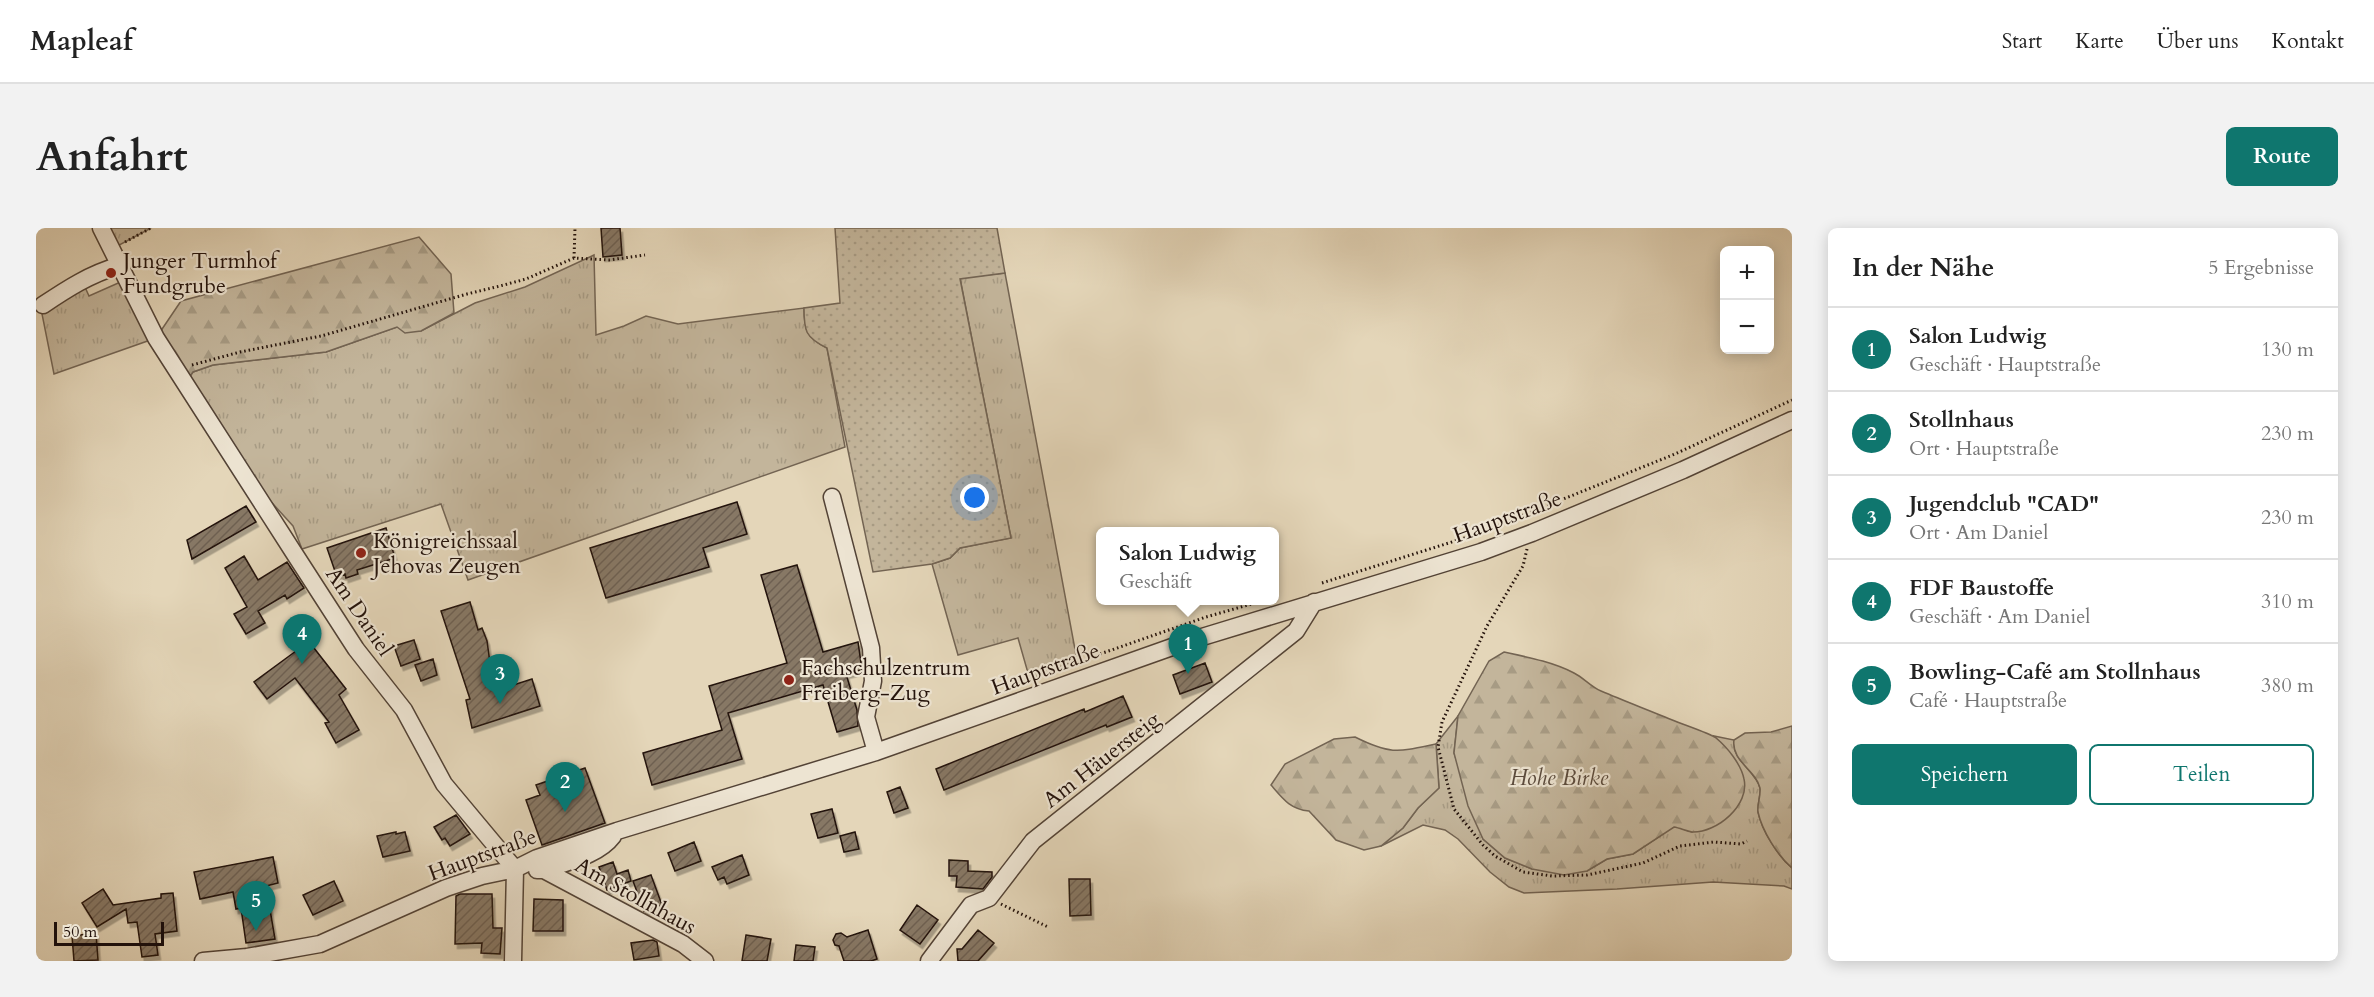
<!DOCTYPE html>
<html lang="de">
<head>
<meta charset="utf-8">
<style>
  :root { --surface:#fff; --page:#f2f2f2; --text:#222; --muted:#767676; --line:#e0e0e0; --accent:#0f766e }
  body { margin:0; font-family:Cardo,serif; background:var(--page); color:var(--text) }
  .controls { position:absolute; right:18px; top:18px; display:grid; overflow:hidden; border-radius:9px; box-shadow:0 3px 15px #0003 }
  .controls button { width:54px; height:54px; display:grid; place-items:center; padding:0; border:0; border-bottom:2px solid var(--line); background:var(--surface); color:var(--text); font:30px sans-serif }
  .scale { position:absolute; left:18px; bottom:15px; width:110px; box-sizing:border-box; padding-left:6px; border:3px solid #23120b; border-top:0; font-size:16px; line-height:21px; white-space:nowrap; color:#23120b; -webkit-text-stroke:4px #ede4d2; paint-order:stroke }
  .you { position:absolute; left:939px; top:270px; width:21px; height:21px; margin:-15px; border:4px solid #fff; border-radius:50%; background:#1a73e8; box-shadow:0 0 0 9px #1a73e833 }
  .badge { display:grid; place-items:center; width:39px; height:39px; border-radius:50%; background:var(--accent); color:#fff; font-size:20px; font-weight:700 }
  .pin { position:absolute; translate:-50% -50px; filter:drop-shadow(0 2px 3px #0008) }
  .pin::after { content:''; position:absolute; top:32px; width:21px; height:18px; background:inherit; clip-path:polygon(0 0,100% 0,50% 100%) }
  .popup { position:absolute; left:1060px; top:299px; width:183px; height:78px; box-sizing:border-box; display:grid; place-content:center; border-radius:9px; background:var(--surface); filter:drop-shadow(0 2px 4px #0005); font-size:20px; white-space:nowrap; color:var(--muted) }
  .popup b { font-size:22px; color:var(--text) }
  .popup::after { content:''; position:absolute; left:50%; top:100%; margin-left:-12px; border:12px solid transparent; border-top-color:var(--surface) }
  .list { margin:0; padding:0; list-style:none }
  h2 { display:flex; justify-content:space-between; align-items:center; height:78px; margin:0; padding:0 24px; font-size:26px }
  h2 small { font-size:20px; font-weight:400; color:var(--muted) }
  .list li { display:grid; grid-template-columns:39px 1fr auto; gap:18px; align-items:center; box-sizing:border-box; height:84px; padding:0 24px; border-top:2px solid var(--line) }
  .list b { display:block; font-size:22px; white-space:nowrap }
  .list p { margin:0; font-size:20px; white-space:nowrap; color:var(--muted) }
  .list em { font-size:20px; font-style:normal; color:var(--muted) }
  .actions { display:flex; gap:12px; padding:18px 24px }
  .actions a { flex:1; padding:14px 0; border:2px solid var(--accent); border-radius:9px; text-align:center; font-size:21px; color:var(--accent) }
  .actions .main { background:var(--accent); color:#fff }
  .map { position:relative; flex:none; width:1756px; height:733px; overflow:hidden; border-radius:9px }
  header { display:flex; align-items:center; gap:36px; box-sizing:border-box; height:84px; padding:0 30px; background:var(--surface); border-bottom:2px solid var(--line) }
  header strong { font-size:28px }
  nav { display:flex; gap:33px; margin-inline-start:auto; font-size:21px }
  .intro { display:flex; align-items:center; justify-content:space-between; box-sizing:border-box; height:144px; padding:0 36px }
  h1 { margin:0; font-size:42px }
  .button { padding:15px 27px; border-radius:9px; background:var(--accent); color:#fff; font-size:21px; font-weight:700 }
  main { display:flex; gap:36px; padding:0 36px }
  aside { flex:1; background:var(--surface); border-radius:9px; box-shadow:0 3px 15px #0003 }
  .map>svg:first-child { display:block }
  .grass { fill:url(#grass-tufts); stroke:#736453; stroke-width:1.5 }
  .forest { fill:url(#forest-firs); stroke:#736453; stroke-width:1.5 }
  .garden { fill:url(#garden-dots); stroke:#736453; stroke-width:1.5 }
  .building { fill:url(#building-hatch); stroke:#23120b; stroke-width:1.5; filter:url(#shadow) }
  .lines { fill:none; stroke-linecap:round; stroke-linejoin:round }
  .minor-casing { stroke:#534336; stroke-width:19 }
  .path { stroke:#23120b; stroke-width:3; stroke-dasharray:1.5 3; stroke-linecap:butt }
  .minor { stroke:#ede4d2; stroke-width:16 }
  .poi-dot { fill:#8f2418; stroke:#ede4d2; stroke-width:2 }
  .labels { text-anchor:middle; stroke-width:4.5; stroke-linejoin:round; paint-order:stroke }
  .poi-label { font-size:22px; fill:#23120b; stroke:#ede4d2; text-anchor:start }
  .street-label { font-size:22px; fill:#23120b; stroke:#ede4d2 }
  .park-label { font-size:22px; font-style:italic; fill:#5b4b3d; stroke:#ede4d2 }
</style>
</head>
<body>
<header>
<strong>Mapleaf</strong>
<nav><a>Start</a><a>Karte</a><a>Über uns</a><a>Kontakt</a></nav>
</header>
<div class="intro"><h1>Anfahrt</h1><a class="button">Route</a></div>
<main>
<div class="map">
<svg width="1756" height="733" viewBox="0 0 1756 733">
  <defs>
    <pattern id="grass-tufts" width="24" height="20" patternUnits="userSpaceOnUse" patternTransform="scale(1.5)"><rect width="24" height="20" fill="#c3b59b"/><path d="M3 7l-1-3M5 7V3M7 7l1-3M15 17l-1-3M17 17v-4M19 17l1-3" fill="none" stroke="#a79b84"/></pattern>
    <pattern id="forest-firs" width="22" height="20" patternUnits="userSpaceOnUse" patternTransform="scale(1.5)"><rect width="22" height="20" fill="#c3b59b"/><path d="M5 1l3.5 6h-7zM16 11l3.5 6h-7z" fill="#a79b84"/></pattern>
    <pattern id="garden-dots" width="8" height="8" patternUnits="userSpaceOnUse" patternTransform="scale(1.5)"><rect width="8" height="8" fill="#c3b59b"/><path d="M2 2h.1M6 6h.1" fill="none" stroke="#a79b84" stroke-width="1.8" stroke-linecap="round"/></pattern>
    <pattern id="building-hatch" width="6" height="6" patternUnits="userSpaceOnUse" patternTransform="scale(1.5)"><rect width="6" height="6" fill="#877865"/><path d="M-1 1l2-2M0 6l6-6M5 7l2-2" fill="none" stroke="#6e6151"/></pattern>
    <filter id="shadow"><feDropShadow dx="2.5" dy="4.5" stdDeviation="0" flood-color="#0004"/></filter>
  </defs>
  <rect width="100%" height="100%" fill="#e4d6b9"/>
  <filter id="stains"><feTurbulence type="fractalNoise" baseFrequency=".00333" numOctaves="4"/><feColorMatrix values="0 0 0 0 .2 0 0 0 0 .09 0 0 0 0 .02 0 0 0 .5 -.17"/></filter>
  <radialGradient id="worn" r=".72"><stop offset=".6" stop-color="#630" stop-opacity="0"/><stop offset="1" stop-color="#630" stop-opacity=".3"/></radialGradient>
  <!-- grass -->
  <path class="grass" d="M 65,0 L 115,0 L 74,22 Z
    M 558,27 L 560,107 L 588,98 L 610,88 L 642,96 L 768,80 C 768,101 770,110 791,120 L 809,219 L 432,352 L 405,276 L 266,321 L 257,298 L 228,266 L 152,151 L 157,144 L 177,137 L 290,124 L 361,99 L 385,103 L 439,75 L 489,59 Z
    M 969,45 L 1041,432 L 994,452 L 982,410 L 922,427 L 896,336 L 914,330 L 924,320 L 975,310 L 924,50 Z
    M 44,48 L 53,68 L 89,52 L 120,110 L 18,146 L 3,71 Z
    M 1422,488 L 1418,525 L 1447,611 L 1469,630 L 1496,641 L 1551,643 L 1571,631 L 1597,626 L 1639,598 L 1656,604 L 1691,522 L 1678,508 L 1698,512 C 1695,533 1720,542 1724,560 C 1725,568 1721,576 1722,584 C 1726,603 1742,628 1756,640 L 1756,661 L 1748,658 L 1677,654 L 1581,661 L 1488,665 L 1473,659 L 1454,644 L 1422,611 L 1409,602 L 1387,597 L 1345,618 L 1367,600 L 1382,580 L 1403,560 L 1400,516 Z"/>
  <!-- forest -->
  <path class="forest" d="M 383,9 L 415,46 L 418,85 L 385,103 L 369,105 L 361,99 L 290,124 L 177,137 L 157,144 L 152,151 L 120,110 L 145,73 Z
    M 1468,424 C 1491,429 1517,434 1538,445 C 1548,450 1555,459 1565,463 C 1586,472 1607,480 1629,489 C 1639,494 1674,505 1680,510 C 1691,519 1705,536 1708,551 C 1714,577 1681,605 1656,604 C 1650,603 1644,600 1638,599 L 1597,626 L 1571,631 L 1551,643 L 1528,647 L 1496,641 L 1469,630 L 1447,611 L 1432,578 L 1418,525 L 1422,488 L 1453,433 Z
    M 1756,498 L 1756,640 C 1742,628 1726,603 1722,584 C 1721,576 1725,568 1724,560 C 1720,542 1695,533 1698,512 L 1709,505 L 1735,504 Z
    M 1319,509 C 1355,527 1362,524 1400,516 L 1403,560 L 1382,580 L 1367,600 L 1345,618 L 1328,622 L 1300,612 L 1273,583 C 1254,581 1247,571 1235,557 L 1249,536 L 1298,511 Z"/>
  <!-- garden -->
  <path class="garden" d="M 799,0 L 961,0 L 969,45 L 924,51 L 975,310 L 924,320 L 914,330 L 896,336 L 837,344 L 791,120 C 769,109 768,103 768,80 L 804,75 Z"/>
  <!-- building -->
  <path class="building" d="M 565,0 L 584,0 L 586,27 L 567,29 Z
    M 701,274 L 711,306 L 667,320 L 673,339 L 570,370 L 554,320 Z
    M 210,278 L 220,294 L 156,331 L 151,312 Z
    M 350,300 L 359,330 L 321,342 L 322,346 L 310,350 L 309,346 L 301,349 L 291,320 Z
    M 208,328 L 222,352 L 251,334 L 268,360 L 251,371 L 249,367 L 222,383 L 229,395 L 210,406 L 198,386 L 211,379 L 189,340 Z
    M 761,337 L 787,424 L 822,414 L 826,442 L 810,446 L 821,482 L 822,498 L 801,504 L 787,457 L 692,485 L 706,531 L 616,557 L 607,525 L 686,502 L 673,458 L 751,435 L 725,347 Z
    M 434,374 L 442,402 L 446,400 L 451,413 L 455,442 L 462,462 L 496,451 L 504,478 L 436,500 L 430,472 L 434,471 L 405,383 Z
    M 267,406 L 310,461 L 303,467 L 323,502 L 300,515 L 289,495 L 293,494 L 259,450 L 231,471 L 218,454 L 260,423 L 254,416 Z
    M 378,412 L 384,431 L 365,438 L 358,418 Z
    M 397,431 L 401,447 L 385,453 L 379,437 Z
    M 1169,435 L 1176,454 L 1144,466 L 1137,447 Z
    M 1087,468 L 1096,489 L 1071,499 L 1070,497 L 908,562 L 900,541 L 1048,481 L 1049,484 Z
    M 549,540 L 569,595 L 506,617 L 490,572 L 504,567 L 500,557 Z
    M 864,559 L 872,580 L 858,585 L 851,564 Z
    M 796,581 L 802,605 L 782,610 L 775,586 Z
    M 420,587 L 434,606 L 414,618 L 409,610 L 406,612 L 398,599 Z
    M 360,604 L 360,606 L 369,604 L 374,623 L 347,629 L 341,608 Z
    M 819,604 L 823,621 L 808,624 L 804,608 Z
    M 658,614 L 665,633 L 639,643 L 632,625 Z
    M 706,627 L 713,647 L 691,656 L 688,649 L 682,652 L 676,639 Z
    M 237,629 L 242,655 L 230,658 L 239,711 L 210,715 L 205,680 L 200,681 L 197,664 L 164,671 L 158,644 Z
    M 913,632 L 932,633 L 932,643 L 956,644 L 956,649 L 947,661 L 920,659 L 921,648 L 913,648 Z
    M 577,634 L 581,646 L 592,642 L 595,653 L 571,662 L 563,639 Z
    M 615,647 L 626,677 L 608,683 L 597,653 Z
    M 1033,651 L 1054,651 L 1055,687 L 1034,688 Z
    M 298,653 L 307,673 L 277,687 L 267,667 Z
    M 67,661 L 77,677 L 125,670 L 125,666 L 137,665 L 141,703 L 119,706 L 122,727 L 106,729 L 101,694 L 92,695 L 90,681 L 61,699 L 46,675 Z
    M 424,666 L 456,666 L 457,700 L 466,700 L 464,726 L 445,725 L 446,715 L 419,716 L 420,668 Z
    M 498,671 L 527,672 L 527,703 L 497,703 Z
    M 881,677 L 902,692 L 884,716 L 864,702 Z
    M 832,702 L 841,731 L 835,733 L 808,733 L 803,718 L 799,717 L 797,712 L 800,706 L 805,705 L 811,709 Z
    M 942,702 L 958,715 L 942,733 L 922,733 L 921,721 L 926,721 Z
    M 60,705 L 62,732 L 38,733 L 36,708 Z
    M 710,707 L 735,711 L 731,733 L 706,733 Z
    M 617,712 L 621,714 L 623,728 L 598,732 L 595,715 Z
    M 760,717 L 779,719 L 777,733 L 758,733 Z"/>
  <g class="lines">
    <!-- minor casing -->
    <g class="minor-casing">
      <path id="minor" d="M 65,0 L 120,110 L 258,325 L 320,421 L 368,482 L 408,556 L 479,641
        M 7,77 C 31,61 54,46 82,38
        M 796,269 L 835,420 L 837,453 L 830,489 L 840,524
        M 501,642 L 508,642 C 530,634 562,628 577,608
        M 508,642 L 647,716 L 669,733
        M 167,733 L 211,729 L 284,716 L 410,660 L 446,648 L 479,641 L 501,630 L 581,603 L 840,524 L 1153,413 L 1445,324 L 1496,305 L 1647,242 L 1756,192
        M 477,733 L 479,641
        M 893,733 L 935,677 L 953,670 L 997,613 L 1260,403 L 1278,374"/>
    </g>
    <!-- path -->
    <path class="path" d="M 89,14 L 115,0
      M 538,30 L 539,0
      M 156,137 L 204,124 L 285,108 L 431,66 L 464,58 L 490,51 L 538,30 L 573,32 L 609,27
      M 1491,321 L 1487,338 L 1451,398 L 1406,494 L 1402,519 L 1418,581 L 1447,617 L 1459,628 L 1487,644 L 1516,648 L 1551,647 L 1607,635 L 1644,618 L 1678,614 L 1705,616 L 1711,613
      M 1286,355 L 1438,307 L 1639,226 L 1756,172
      M 1064,426 L 1170,389 L 1226,373
      M 965,676 L 1012,699"/>
    <!-- minor -->
    <use href="#minor" class="minor"/>
  </g>
  <!-- markers -->
  <g class="poi-dot">
    <circle cx="75" cy="45" r="6"/>
    <circle cx="325" cy="325" r="6"/>
    <circle cx="753" cy="452" r="6"/>
  </g>
  <g class="labels">
    <!-- poi labels -->
    <g class="poi-label">
      <text x="87" y="40">Junger Turmhof<tspan x="87" dy="25">Fundgrube</tspan></text>
      <text x="337" y="320">Königreichssaal<tspan x="337" dy="25">Jehovas Zeugen</tspan></text>
      <text x="765" y="447">Fachschulzentrum<tspan x="765" dy="25">Freiberg-Zug</tspan></text>
    </g>
    <!-- street labels -->
    <g class="street-label">
      <text transform="translate(1471 288) rotate(-20)" y="8">Hauptstraße</text>
      <text transform="translate(324 383) rotate(56)" y="8">Am Daniel</text>
      <text transform="translate(1009 440) rotate(-20)" y="8">Hauptstraße</text>
      <text transform="translate(1065 531) rotate(-38)" y="8">Am Häuersteig</text>
      <text transform="translate(446 626) rotate(-20)" y="8">Hauptstraße</text>
      <text transform="translate(600 667) rotate(29)" y="8">Am Stollnhaus</text>
    </g>
    <!-- park labels -->
    <g class="park-label">
      <text x="1523" y="557">Hohe Birke</text>
    </g>
  </g>
  <rect width="100%" height="100%" filter="url(#stains)"/>
  <rect width="100%" height="100%" fill="url(#worn)"/>
</svg>
<div class="controls">
<button>+</button>
<button>−</button>
</div>
<div class="scale">50 m</div>
<div class="you"></div>
<div class="pin badge" style="left:1152px;top:446px">1</div>
<div class="popup"><b>Salon Ludwig</b>Geschäft</div>
<div class="pin badge" style="left:529px;top:584px">2</div>
<div class="pin badge" style="left:464px;top:476px">3</div>
<div class="pin badge" style="left:266px;top:436px">4</div>
<div class="pin badge" style="left:220px;top:703px">5</div>
</div>
<aside>
<h2>In der Nähe<small>5 Ergebnisse</small></h2>
<ul class="list">
<li><span class="badge">1</span><div><b>Salon Ludwig</b><p>Geschäft · Hauptstraße</p></div><em>130 m</em></li>
<li><span class="badge">2</span><div><b>Stollnhaus</b><p>Ort · Hauptstraße</p></div><em>230 m</em></li>
<li><span class="badge">3</span><div><b>Jugendclub &quot;CAD&quot;</b><p>Ort · Am Daniel</p></div><em>230 m</em></li>
<li><span class="badge">4</span><div><b>FDF Baustoffe</b><p>Geschäft · Am Daniel</p></div><em>310 m</em></li>
<li><span class="badge">5</span><div><b>Bowling-Café am Stollnhaus</b><p>Café · Hauptstraße</p></div><em>380 m</em></li>
</ul>
<div class="actions"><a class="main">Speichern</a><a>Teilen</a></div>
</aside>
</main>
</body>
</html>
